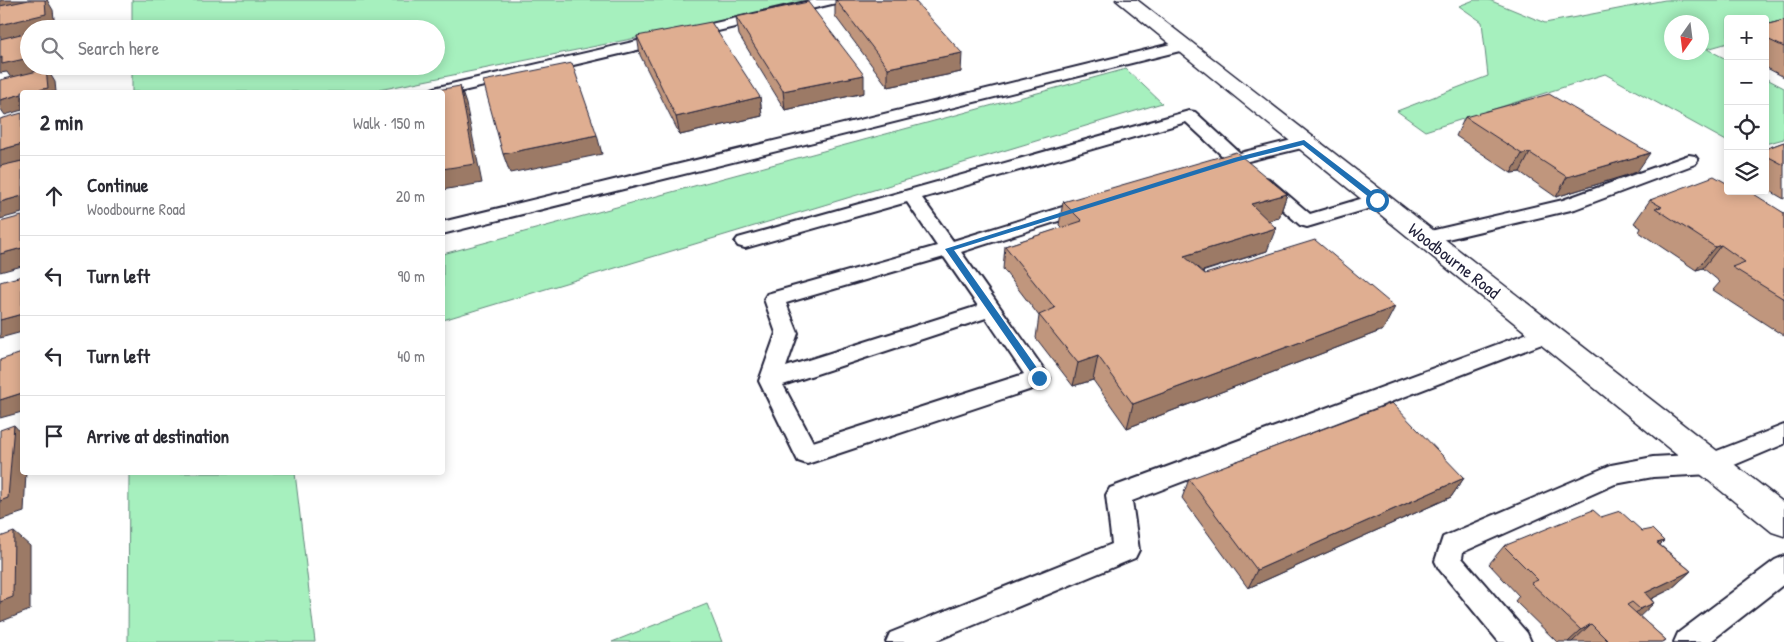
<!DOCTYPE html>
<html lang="en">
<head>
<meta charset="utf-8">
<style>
  :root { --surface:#fff; --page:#f2f2f3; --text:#2b2b33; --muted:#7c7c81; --line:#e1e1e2 }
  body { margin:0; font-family:"Patrick Hand",sans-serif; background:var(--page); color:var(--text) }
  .controls { position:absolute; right:15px; top:15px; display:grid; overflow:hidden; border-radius:5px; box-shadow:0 2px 12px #0003 }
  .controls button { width:45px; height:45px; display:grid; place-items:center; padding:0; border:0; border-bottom:1px solid var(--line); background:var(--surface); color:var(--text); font:25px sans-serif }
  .compass { position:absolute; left:1664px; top:15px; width:45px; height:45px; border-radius:50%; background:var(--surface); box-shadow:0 2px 12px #0003; rotate:194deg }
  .stop { position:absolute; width:15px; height:15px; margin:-11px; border:4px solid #1f6fb2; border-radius:50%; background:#fff }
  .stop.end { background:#1f6fb2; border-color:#fff; box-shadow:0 1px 5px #0008 }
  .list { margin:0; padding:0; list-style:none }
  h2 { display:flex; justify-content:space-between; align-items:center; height:65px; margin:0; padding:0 20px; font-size:21px }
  h2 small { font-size:16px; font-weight:400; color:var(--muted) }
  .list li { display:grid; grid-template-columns:32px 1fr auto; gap:15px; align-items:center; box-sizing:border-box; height:80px; padding:0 20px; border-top:1px solid var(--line) }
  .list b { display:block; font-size:19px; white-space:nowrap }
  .list p { margin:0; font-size:16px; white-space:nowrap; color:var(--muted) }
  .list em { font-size:16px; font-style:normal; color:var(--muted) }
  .icon { flex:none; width:28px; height:28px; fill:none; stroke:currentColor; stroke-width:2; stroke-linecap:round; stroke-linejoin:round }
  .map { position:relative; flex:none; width:1784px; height:642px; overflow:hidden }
  .search { position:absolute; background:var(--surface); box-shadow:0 2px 12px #0003; left:20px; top:20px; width:425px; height:55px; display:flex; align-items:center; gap:12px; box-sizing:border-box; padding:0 18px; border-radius:28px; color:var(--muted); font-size:19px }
  .panel { position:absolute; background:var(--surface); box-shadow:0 2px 12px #0003; left:20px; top:90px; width:425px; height:385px; border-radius:5px }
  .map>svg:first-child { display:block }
  .green { fill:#a6f0be; stroke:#64897c; fill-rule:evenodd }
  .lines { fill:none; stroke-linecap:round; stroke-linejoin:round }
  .service-casing { stroke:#22223b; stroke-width:4 }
  .secondary-casing { stroke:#22223b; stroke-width:3 }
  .service { fill:#fff; fill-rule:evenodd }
  .secondary { fill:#fff; fill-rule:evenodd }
  .wall { fill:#c0967d; stroke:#22223b }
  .shaded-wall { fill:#9c7a66; stroke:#22223b }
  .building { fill:#dfae91; stroke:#22223b }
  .route { fill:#1f6fb2 }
  .labels { text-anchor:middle; stroke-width:4; stroke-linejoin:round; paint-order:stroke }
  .street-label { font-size:18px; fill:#22223b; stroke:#fff }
</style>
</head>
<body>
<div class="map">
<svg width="1784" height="642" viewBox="0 0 1784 642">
  <rect width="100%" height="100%" fill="#fff"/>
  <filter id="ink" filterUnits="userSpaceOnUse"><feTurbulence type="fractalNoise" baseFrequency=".02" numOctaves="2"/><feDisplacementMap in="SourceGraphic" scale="10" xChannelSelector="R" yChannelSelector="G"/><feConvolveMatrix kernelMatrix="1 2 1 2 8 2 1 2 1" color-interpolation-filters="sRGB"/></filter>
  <g filter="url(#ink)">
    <!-- green -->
    <path class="green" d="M 132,0 L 824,0 L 369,92 L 132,92 L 132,66 L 436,66 L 436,29 L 132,29 Z
      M 1474,0 L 1489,0 L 1545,23 L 1665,0 L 1784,0 L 1784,28 L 1765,33 L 1765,19 L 1728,19 L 1728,43 L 1707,49 L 1728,60 L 1728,142 L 1605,74 L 1425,131 L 1397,111 L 1488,76 L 1482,22 L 1459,6 ZM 1672,22 L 1702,22 L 1702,52 L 1672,52 Z
      M 1126,69 L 1162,103 L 443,320 L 443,254 Z
      M 1765,78 L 1784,88 L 1784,139 L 1765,144 Z
      M 129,473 L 295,473 L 315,642 L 128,642 Z
      M 707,604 L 722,642 L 612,642 Z"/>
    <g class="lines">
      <!-- service casing -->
      <g class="service-casing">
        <path id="service" d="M 814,0 L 839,0 L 837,3 L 832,4 L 442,96 L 442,92 L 430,92 L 432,89 L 438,87 Z
          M 1183,41 L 1188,43 L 1191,46 L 1188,49 L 442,234 L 442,222 Z
          M 1189,111 L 1195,112 L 1240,153 L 1304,137 L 1310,138 L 1313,142 L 1310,146 L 1236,164 L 1230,163 L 1186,122 L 922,198 L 953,241 L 1082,201 L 1089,199 L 1096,201 L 1098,205 L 1096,209 L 961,252 L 1050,378 L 1047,384 L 807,464 L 798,461 L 759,381 L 776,333 L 764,299 L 767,294 L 937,246 L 907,202 L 745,248 L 738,246 L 735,242 L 738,238 ZM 944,257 L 978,306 L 786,367 L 798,333 L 786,303 ZM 986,318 L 1024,374 L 813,442 L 783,385 Z
          M 1689,155 L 1695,156 L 1698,160 L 1695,164 L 1575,209 L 1426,244 L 1419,242 L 1416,238 L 1419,234 L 1426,232 L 1563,200 Z
          M 1263,177 L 1269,179 L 1310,214 L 1377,194 L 1384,196 L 1386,200 L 1384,204 L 1307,227 L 1300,225 L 1257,187 L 1254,183 L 1257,179 Z
          M 1547,326 L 1555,329 L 1558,334 L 1555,339 L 1132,501 L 1139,550 L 1135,558 L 933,642 L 886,642 L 890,633 L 1112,544 L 1106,495 L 1110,488 Z
          M 1784,425 L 1784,444 L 1720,471 L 1711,474 L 1653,477 L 1615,484 L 1463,552 L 1462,558 L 1527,633 L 1531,642 L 1499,642 L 1439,569 L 1435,561 L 1443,537 L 1611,465 L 1653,457 L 1709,454 Z
          M 1784,556 L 1784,584 L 1710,642 L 1674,642 L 1678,633 L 1775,560 Z"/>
      </g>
      <!-- secondary casing -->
      <g class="secondary-casing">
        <path id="secondary" d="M 1116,0 L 1137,0 L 1784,503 L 1784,536 L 1772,532 Z"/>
      </g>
      <!-- service -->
      <use href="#service" class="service"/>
      <!-- secondary -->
      <use href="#secondary" class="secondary"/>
    </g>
    <!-- wall -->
    <path class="wall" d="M 835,0 L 914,0 L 961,72 L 888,87 L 835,16 Z
      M 736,17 L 864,93 L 785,110 L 739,35 Z
      M 1784,20 L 1784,77 L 1765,67 L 1765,25 Z
      M 637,36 L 760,97 L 762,116 L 680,135 L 640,55 Z
      M 1465,117 L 1637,172 L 1556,197 L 1520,172 L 1511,173 L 1456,136 Z
      M 1784,142 L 1784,199 L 1765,188 L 1765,149 Z
      M 1728,184 L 1784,213 L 1784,336 L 1713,290 L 1720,282 L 1703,268 L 1696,270 L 1639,232 L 1641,228 L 1634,223 L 1650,200 Z
      M 1287,194 L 1279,218 L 1268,220 L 1267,251 L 1202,272 L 1205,274 L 1383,330 L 1127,428 L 1093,380 L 1073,386 L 1036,338 L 1039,316 L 1003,269 L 1005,246 L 1062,228 L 1059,225 L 1063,202 Z
      M 1464,478 L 1451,497 L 1248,588 L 1182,498 L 1189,479 Z
      M 1601,517 L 1642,531 L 1664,541 L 1660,545 L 1691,571 L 1671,589 L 1651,599 L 1654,603 L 1639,616 L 1666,640 L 1663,642 L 1557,642 L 1515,601 L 1519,596 L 1489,564 L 1504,546 Z"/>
    <!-- shaded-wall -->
    <path class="shaded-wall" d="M 0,0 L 48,0 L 47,0 L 53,10 L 55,27 L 49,29 L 29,29 L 29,33 L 2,40 L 0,37 L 0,25 L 3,9 L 0,5 Z
      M 962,53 L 961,72 L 888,87 L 888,68 Z
      M 0,58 L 29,58 L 29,66 L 58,66 L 47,69 L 55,82 L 56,92 L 29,92 L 11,78 L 7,72 L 0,73 Z
      M 864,75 L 864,93 L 785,110 L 783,91 Z
      M 460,86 L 466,104 L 482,183 L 442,190 L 442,169 Z
      M 22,94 L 22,110 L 5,115 L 0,108 L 0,100 Z
      M 760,97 L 762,116 L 680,135 L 676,117 Z
      M 597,135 L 602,154 L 510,173 L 503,154 Z
      M 22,144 L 22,161 L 0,167 L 0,150 Z
      M 1530,153 L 1520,172 L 1511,173 L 1522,154 Z
      M 1650,153 L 1637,172 L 1556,197 L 1567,177 Z
      M 1287,194 L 1279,218 L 1243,227 L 1251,204 Z
      M 22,196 L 22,213 L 0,219 L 0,202 Z
      M 1276,228 L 1267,251 L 1177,279 L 1184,256 Z
      M 1721,245 L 1703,268 L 1696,270 L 1715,247 Z
      M 22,248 L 22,266 L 0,272 L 0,254 Z
      M 1395,307 L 1383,330 L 1127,428 L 1133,404 Z
      M 22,314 L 22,332 L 0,338 L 0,320 Z
      M 1098,356 L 1093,380 L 1073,386 L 1078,363 Z
      M 22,393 L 22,412 L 0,418 L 0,400 Z
      M 14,425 L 22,434 L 22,472 L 26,472 L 24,512 L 0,520 L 0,501 Z
      M 1464,478 L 1451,497 L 1248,588 L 1257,570 Z
      M 14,532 L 30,546 L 30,610 L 0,622 L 0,602 Z
      M 1664,541 L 1645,559 L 1657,543 Z
      M 1691,571 L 1671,589 L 1637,606 L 1645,593 Z
      M 1654,603 L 1635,621 L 1621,626 L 1640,609 Z
      M 1591,624 L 1572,642 L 1568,642 L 1581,630 Z"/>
    <!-- building -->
    <path class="building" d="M 29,0 L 45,0 L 46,14 L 0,25 L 0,6 Z
      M 836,0 L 914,0 L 962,53 L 888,68 Z
      M 808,2 L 864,75 L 783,91 L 736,17 Z
      M 1784,20 L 1784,47 L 1765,38 L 1765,25 Z
      M 711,22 L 760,97 L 676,117 L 637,36 Z
      M 29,32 L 29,58 L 2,64 L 2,57 L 0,58 L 0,39 Z
      M 572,63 L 597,135 L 503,154 L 483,81 Z
      M 46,69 L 48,88 L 29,92 L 22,92 L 22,94 L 0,100 L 0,80 Z
      M 460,86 L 475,164 L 442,169 L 442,92 L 426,92 Z
      M 1549,94 L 1650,153 L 1567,177 L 1530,153 L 1522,154 L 1465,117 Z
      M 22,113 L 22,144 L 0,150 L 0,119 Z
      M 1784,142 L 1784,165 L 1765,155 L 1765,149 Z
      M 1236,152 L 1287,194 L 1251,204 L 1276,228 L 1184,256 L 1205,274 L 1315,240 L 1395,307 L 1133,404 L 1098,356 L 1078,363 L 1039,315 L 1055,308 L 1005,246 L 1082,221 L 1063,202 Z
      M 22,161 L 22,196 L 0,202 L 0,166 Z
      M 1714,176 L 1728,184 L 1728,191 L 1749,191 L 1784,213 L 1784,299 L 1732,267 L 1745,262 L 1721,245 L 1715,247 L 1655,208 L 1662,207 L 1650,200 Z
      M 22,216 L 22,248 L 0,254 L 0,222 Z
      M 22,276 L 22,314 L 0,320 L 0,282 Z
      M 22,353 L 22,393 L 0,400 L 0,360 Z
      M 1392,403 L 1464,478 L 1257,570 L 1189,479 Z
      M 14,425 L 8,498 L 0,501 L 0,430 Z
      M 1593,510 L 1601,517 L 1620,511 L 1642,531 L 1652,529 L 1664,541 L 1657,543 L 1691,571 L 1645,593 L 1654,603 L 1640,609 L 1632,602 L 1627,605 L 1666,640 L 1662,642 L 1609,642 L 1591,624 L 1581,630 L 1531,583 L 1538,580 L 1504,546 Z
      M 14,532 L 13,597 L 0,602 L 0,537 Z"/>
  </g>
  <!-- route -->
  <path class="route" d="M 1304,140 L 1380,198 L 1380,202 L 1375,202 L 1303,145 L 1239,161 L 954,250 L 1042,375 L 1042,380 L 1036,380 L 945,249 L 1234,158 Z"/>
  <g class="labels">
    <!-- street labels -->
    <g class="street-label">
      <text transform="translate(1454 261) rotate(38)" y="6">Woodbourne Road</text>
    </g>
  </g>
</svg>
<div class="controls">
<button>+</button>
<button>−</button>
<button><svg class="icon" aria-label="locate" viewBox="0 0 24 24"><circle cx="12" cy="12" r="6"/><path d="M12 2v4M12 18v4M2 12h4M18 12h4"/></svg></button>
<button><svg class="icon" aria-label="layers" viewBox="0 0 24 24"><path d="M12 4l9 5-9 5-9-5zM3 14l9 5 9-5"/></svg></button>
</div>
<svg class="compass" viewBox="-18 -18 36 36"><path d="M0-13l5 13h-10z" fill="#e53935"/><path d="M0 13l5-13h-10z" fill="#7c7c81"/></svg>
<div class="stop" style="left:1377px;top:200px"></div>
<div class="stop end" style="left:1039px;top:378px"></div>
<div class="search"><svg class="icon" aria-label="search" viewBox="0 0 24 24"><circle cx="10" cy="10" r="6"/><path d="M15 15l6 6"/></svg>Search here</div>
<section class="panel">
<h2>2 min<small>Walk · 150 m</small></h2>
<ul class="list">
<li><svg class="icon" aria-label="ahead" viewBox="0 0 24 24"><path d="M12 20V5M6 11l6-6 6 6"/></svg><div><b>Continue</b><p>Woodbourne Road</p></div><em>20 m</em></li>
<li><svg class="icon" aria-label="left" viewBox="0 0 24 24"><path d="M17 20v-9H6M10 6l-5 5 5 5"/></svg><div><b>Turn left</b></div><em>90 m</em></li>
<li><svg class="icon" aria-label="left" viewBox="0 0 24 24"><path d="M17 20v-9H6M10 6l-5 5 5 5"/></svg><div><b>Turn left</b></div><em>40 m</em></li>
<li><svg class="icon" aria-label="arrive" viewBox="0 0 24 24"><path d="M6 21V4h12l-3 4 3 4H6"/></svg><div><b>Arrive at destination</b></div></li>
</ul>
</section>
</div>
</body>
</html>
